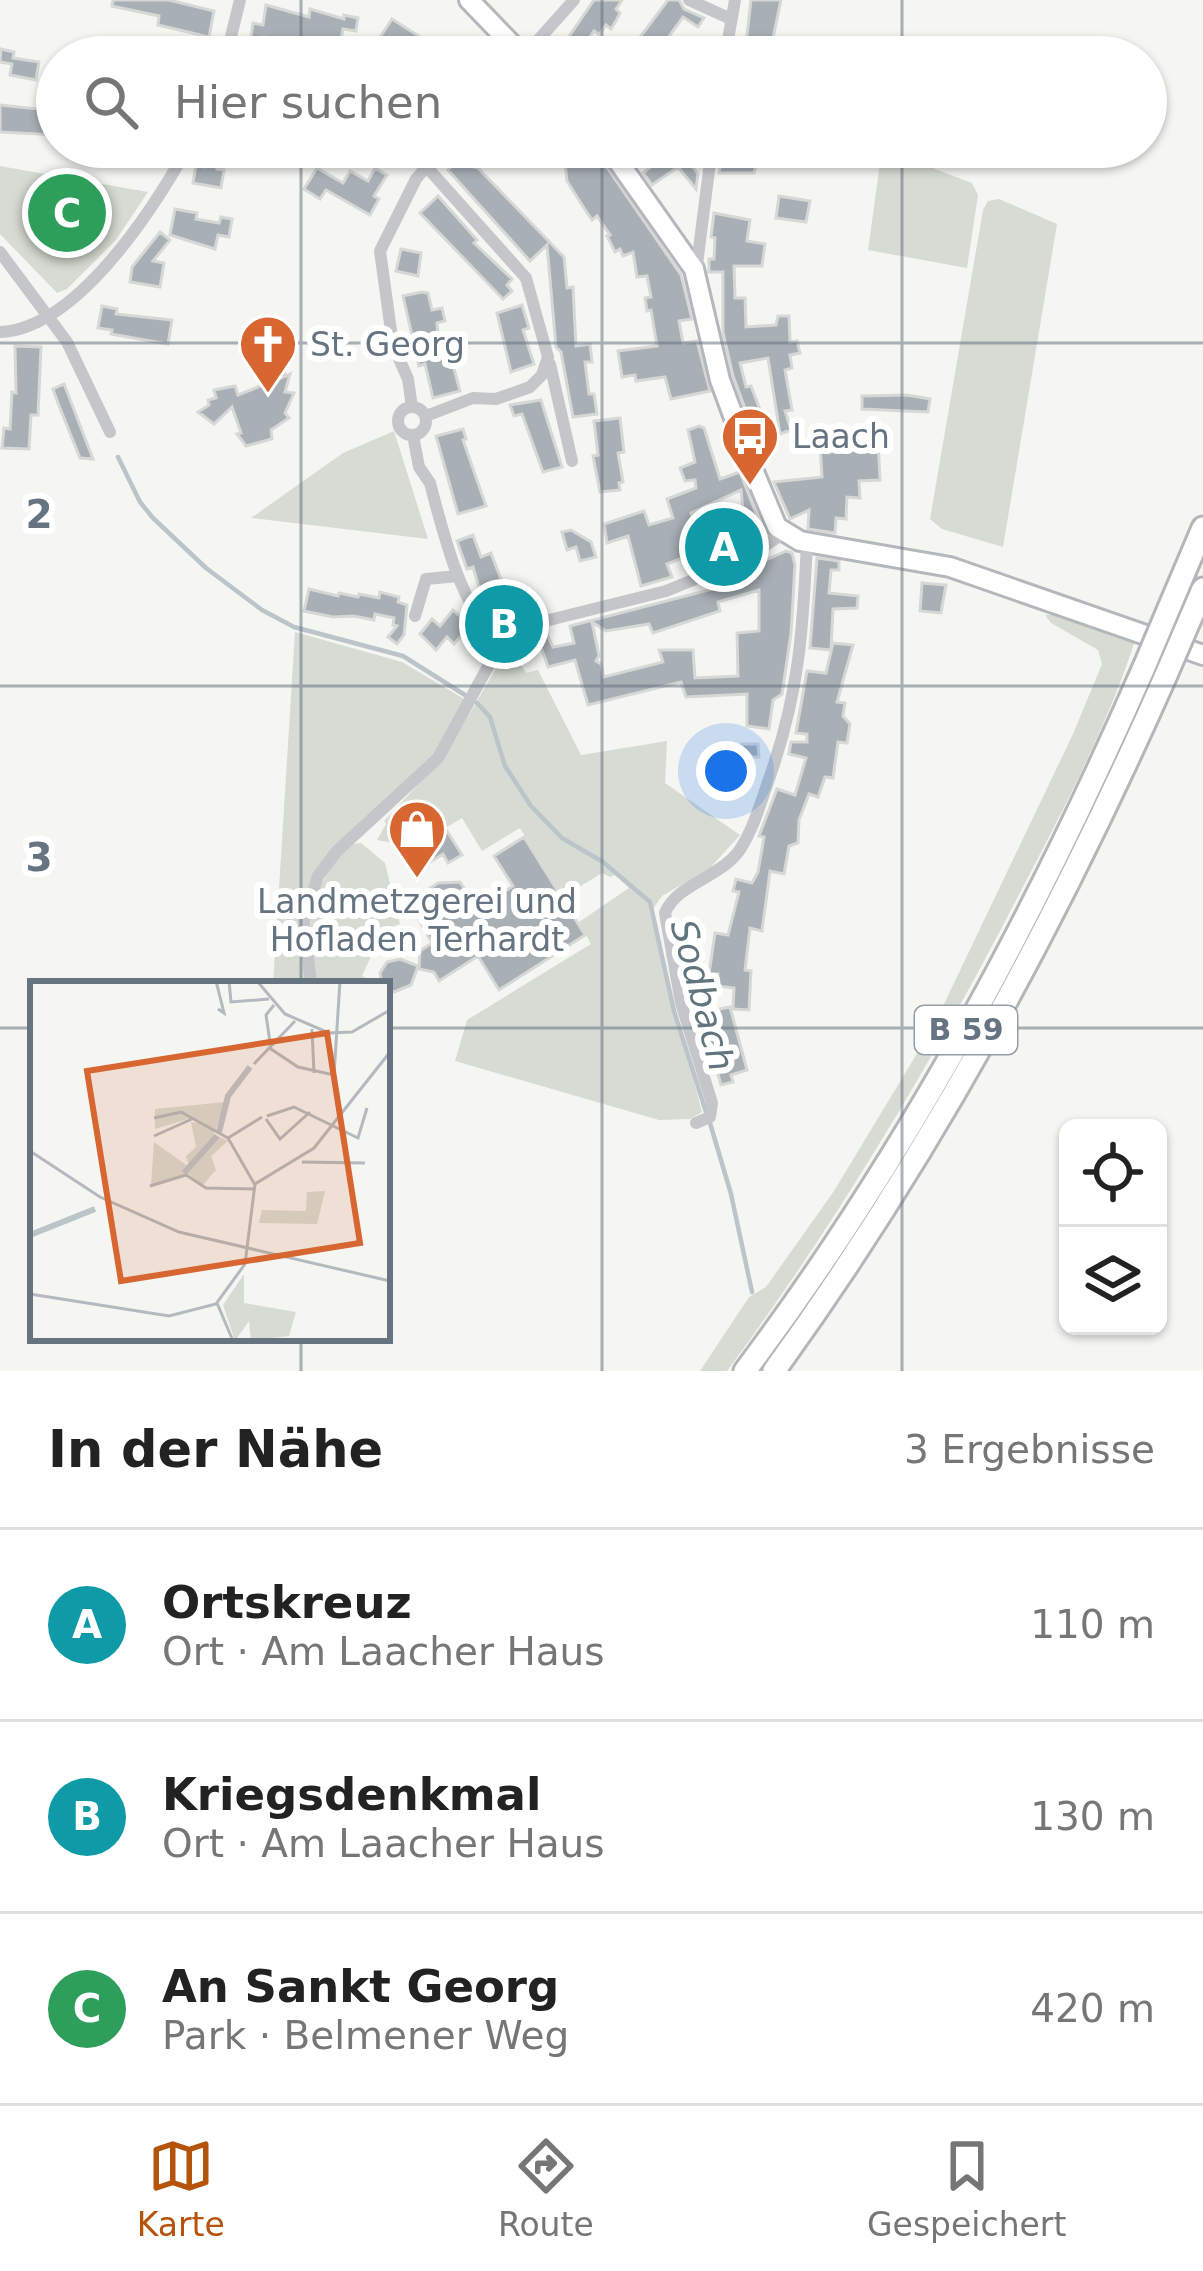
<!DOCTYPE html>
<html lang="de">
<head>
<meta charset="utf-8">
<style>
  :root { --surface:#fff; --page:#f6f6f6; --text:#222; --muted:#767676; --line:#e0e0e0; --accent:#b45309 }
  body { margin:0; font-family:"DejaVu Sans",sans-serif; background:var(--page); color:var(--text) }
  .controls { position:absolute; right:36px; bottom:36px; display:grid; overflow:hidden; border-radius:18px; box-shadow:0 3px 9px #0004 }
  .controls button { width:108px; height:108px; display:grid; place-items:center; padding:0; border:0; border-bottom:3px solid var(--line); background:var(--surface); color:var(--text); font:60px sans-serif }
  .you { position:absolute; left:726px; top:771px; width:42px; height:42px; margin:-30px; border:9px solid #fff; border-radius:50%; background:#1a73e8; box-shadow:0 0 0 18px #1a73e833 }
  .badge { display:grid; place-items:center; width:78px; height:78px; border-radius:50%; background:var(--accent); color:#fff; font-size:39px; font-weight:700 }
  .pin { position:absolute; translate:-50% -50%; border:6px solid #fff; box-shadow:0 3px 12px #0006 }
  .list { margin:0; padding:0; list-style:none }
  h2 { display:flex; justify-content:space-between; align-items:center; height:156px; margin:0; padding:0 48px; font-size:51px }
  h2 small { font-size:39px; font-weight:400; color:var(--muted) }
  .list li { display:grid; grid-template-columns:78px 1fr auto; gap:36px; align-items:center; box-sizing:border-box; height:192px; padding:0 48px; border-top:3px solid var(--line) }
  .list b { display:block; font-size:45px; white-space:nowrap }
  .list p { margin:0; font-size:39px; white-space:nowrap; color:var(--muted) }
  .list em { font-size:39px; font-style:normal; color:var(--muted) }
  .icon { flex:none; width:66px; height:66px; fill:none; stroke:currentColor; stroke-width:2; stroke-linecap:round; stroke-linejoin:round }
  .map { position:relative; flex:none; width:1203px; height:1371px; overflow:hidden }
  .search { position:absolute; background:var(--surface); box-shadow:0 3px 9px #0004; left:36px; right:36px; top:36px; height:132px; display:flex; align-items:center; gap:30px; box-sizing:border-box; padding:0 42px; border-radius:66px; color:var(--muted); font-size:45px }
  .sheet { height:732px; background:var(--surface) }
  nav { display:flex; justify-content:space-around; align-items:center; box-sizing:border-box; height:168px; border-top:3px solid var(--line); background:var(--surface); font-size:33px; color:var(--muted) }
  nav a { display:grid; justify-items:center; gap:6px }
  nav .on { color:var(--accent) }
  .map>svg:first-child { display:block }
  .green { fill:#d6dcd3 }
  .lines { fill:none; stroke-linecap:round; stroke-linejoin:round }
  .stream { stroke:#bbc4c9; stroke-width:4.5 }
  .building { fill:#a8afb5; stroke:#d7d7d5; stroke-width:3; fill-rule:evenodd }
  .secondary-casing { stroke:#b4b8bc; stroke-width:24 }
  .highway-casing { stroke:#b4b7ba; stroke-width:27 }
  .street { stroke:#c4c6ca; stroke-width:12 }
  .secondary { stroke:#fff; stroke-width:18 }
  .highway { stroke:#fff; stroke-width:21 }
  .highway-bridge-casing { stroke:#b4b7ba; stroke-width:27; stroke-linecap:butt }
  .highway-bridge { stroke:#fff; stroke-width:21 }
  .grid { fill:none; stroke:#667381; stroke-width:3; stroke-opacity:0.55 }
  .labels { text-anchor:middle; stroke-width:12; stroke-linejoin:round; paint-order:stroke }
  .shield { fill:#fff; stroke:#949da7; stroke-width:3 }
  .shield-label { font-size:30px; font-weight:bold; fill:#667381 }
  .poi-label { font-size:33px; fill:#667381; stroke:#fff; text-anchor:start }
  .water-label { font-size:36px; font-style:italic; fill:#62747e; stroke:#fff }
  .inset-river { fill:none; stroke:#bbc4c9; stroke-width:6 }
  .inset-road { fill:none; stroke:#b3b9be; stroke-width:3 }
  .view { fill:#d76630; fill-opacity:0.15; stroke:#d76630; stroke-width:6 }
  .inset-edge { fill:none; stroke:#667381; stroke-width:6 }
  .grid-label { font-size:39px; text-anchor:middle; font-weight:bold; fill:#667381; stroke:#fff; stroke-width:12; stroke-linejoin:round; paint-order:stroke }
</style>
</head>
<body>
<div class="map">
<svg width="1203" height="1371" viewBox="0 0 1203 1371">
  <rect width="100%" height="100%" fill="#f5f5f2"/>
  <!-- green -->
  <path class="green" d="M 882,149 L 972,183 L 978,195 L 967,268 L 868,250 Z
    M 0,166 L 148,192 L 116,240 L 67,289 L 57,293 L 0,234 Z
    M 999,199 L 1057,224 L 1003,547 L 942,529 L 930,519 L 983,210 L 988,201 Z
    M 394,431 L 428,539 L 251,518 L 343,453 Z
    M 1045,615 L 1067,615 L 1135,641 C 1105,732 1058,820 1013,906 C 929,1068 836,1223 727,1371 L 700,1371 L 749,1297 L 766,1287 L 834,1191 L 933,1027 L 1073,734 L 1102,664 L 1098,650 L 1051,623 Z
    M 295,632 L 402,662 L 466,700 L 442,746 L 342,842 L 305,899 L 308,984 L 273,984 Z
    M 512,648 L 526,673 L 538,670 L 581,755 L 667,741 L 665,783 L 740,835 L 710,868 L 662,896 L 650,913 L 702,1112 L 690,1119 L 659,1120 L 455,1061 L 467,1020 L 591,944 L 579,922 L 629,888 L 615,875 L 610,877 L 602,873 L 563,897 L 520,828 L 482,851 L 462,818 L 414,847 L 377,840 L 386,824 L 384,821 L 445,756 L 506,651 Z
    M 361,843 L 385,863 L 400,924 L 383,930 L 362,976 L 379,984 L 315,984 C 307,919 305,894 351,844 Z"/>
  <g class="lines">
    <!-- stream -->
    <path class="stream" d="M 118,457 L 140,502 L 153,518 L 206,568 L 262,610 L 294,627 L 403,656 L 465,695
      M 477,703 L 490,717 L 505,766 L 531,806 L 562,838 L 603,862 L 650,902 L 674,1011 L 706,1112
      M 710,1123 L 731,1194 L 752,1292"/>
  </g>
  <!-- building -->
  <path class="building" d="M 113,0 L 169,0 L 214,11 L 209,37 L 158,25 L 159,16 L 112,6 Z
    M 594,0 L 622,0 L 616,9 L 620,13 L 617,19 L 611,29 L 606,25 L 599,35 L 594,31 L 576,57 L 555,57 Z
    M 668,0 L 679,0 L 684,9 L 704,18 L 698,27 L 683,17 L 654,57 L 625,57 Z
    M 751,0 L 781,0 L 769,57 L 736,57 L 738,43 L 746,44 Z
    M 266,5 L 309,17 L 310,9 L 344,19 L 344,15 L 358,18 L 356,31 L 343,29 L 340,44 L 264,37 L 260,57 L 248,57 L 253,23 L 263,25 Z
    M 392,19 L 425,40 L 421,45 L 440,57 L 367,57 Z
    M 1,49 L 14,52 L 13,58 L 39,62 L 36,80 L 10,75 L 12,64 L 0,62 Z
    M 0,105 L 57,111 L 57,135 L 0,132 Z
    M 209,147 L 221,147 L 217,169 L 224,170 L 221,188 L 193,183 L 196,165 L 205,167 Z
    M 563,147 L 593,147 L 681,275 L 692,319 L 679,321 L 683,343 L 697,341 L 710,391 L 671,399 L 665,377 L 636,381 L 635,375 L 622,377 L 618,351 L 657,346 L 651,310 L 647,311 L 645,298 L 651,297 L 647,276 L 637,277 L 633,252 L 623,256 L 620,249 L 615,252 L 607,236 L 610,235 L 597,216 L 592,220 L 584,208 L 567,181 Z
    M 638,147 L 687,147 L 694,156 L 688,160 L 698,174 L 696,189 L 678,167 L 652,185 L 643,173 L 652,166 Z
    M 722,150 L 759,152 L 754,173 L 719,173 Z
    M 461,158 L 470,166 L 478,168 L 564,257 L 567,288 L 573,287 L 576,346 L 590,344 L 592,362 L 585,362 L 589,394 L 594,394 L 597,414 L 573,417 L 561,352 L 556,347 L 547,245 L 530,261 L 448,170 Z
    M 317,168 L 343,183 L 350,171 L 368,181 L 375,168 L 387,175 L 374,196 L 379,199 L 370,215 L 326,190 L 320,199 L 304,189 Z
    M 438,196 L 477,240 L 474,243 L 512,279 L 507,285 L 512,291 L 503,299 L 420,213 Z
    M 779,196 L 810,201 L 806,222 L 776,218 Z
    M 175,209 L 197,213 L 196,219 L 219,223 L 221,217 L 232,219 L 229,237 L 218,235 L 215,249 L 170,235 Z
    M 714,213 L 750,220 L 747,241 L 765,244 L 762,266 L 734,266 L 735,298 L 745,298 L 746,327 L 776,325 L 778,316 L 789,316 L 790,342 L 797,341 L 800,353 L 790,355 L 792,368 L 785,370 L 792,410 L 785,411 L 791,430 L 780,434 L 768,358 L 740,363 L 746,387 L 751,386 L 762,415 L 749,419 L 733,376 L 723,332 L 723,272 L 709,272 L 709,259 L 714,259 L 715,238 L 711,237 Z
    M 160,232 L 170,240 L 153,261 L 164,263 L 160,287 L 130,282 L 132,267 Z
    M 401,249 L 421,253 L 418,276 L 396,271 Z
    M 422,292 L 428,293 L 432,310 L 442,308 L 445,321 L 437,323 L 438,336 L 443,359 L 451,357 L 460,391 L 433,398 L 425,364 L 419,366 L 403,296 Z
    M 522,305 L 529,328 L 523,330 L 534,364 L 511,372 L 497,313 Z
    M 102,306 L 117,309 L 116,314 L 172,320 L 168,344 L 111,334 L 112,330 L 98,328 Z
    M 15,346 L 41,347 L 38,415 L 31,415 L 29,449 L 2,448 L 4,428 L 10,429 L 12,392 L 16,393 Z
    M 257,346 L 280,360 L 286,376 L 290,374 L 285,392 L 294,393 L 285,413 L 289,418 L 271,430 L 272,439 L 246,446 L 237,434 L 241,433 L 232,407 L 214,424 L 198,412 L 209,405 L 208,400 L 216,398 L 214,390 L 235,386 L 238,395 L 283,377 L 254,365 Z
    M 64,384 L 71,402 L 93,459 L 80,458 L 58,403 L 53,389 Z
    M 907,395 L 930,399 L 928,412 L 862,409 L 862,396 Z
    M 541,400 L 562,467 L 543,472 L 522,414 L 514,416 L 510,405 Z
    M 620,418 L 624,452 L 618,453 L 623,482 L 619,483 L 620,490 L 600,492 L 593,456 L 598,455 L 594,421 Z
    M 699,426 L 704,428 L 720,479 L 740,472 L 761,526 L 667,564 L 672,577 L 641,586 L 628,536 L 607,543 L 604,524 L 644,511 L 649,525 L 673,518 L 667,499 L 696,488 L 695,480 L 685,481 L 680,468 L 695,462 L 688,430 ZM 741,490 L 744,520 L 699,538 L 691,513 Z
    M 463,429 L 466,439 L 463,440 L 486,506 L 458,514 L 436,436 Z
    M 878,441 L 880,480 L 859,481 L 860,498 L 847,497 L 846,519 L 836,518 L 835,533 L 808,529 L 809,510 L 790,519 L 774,482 L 822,477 L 820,444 Z
    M 571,530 L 591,542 L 596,557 L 580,561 L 576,547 L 567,550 L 562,532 Z
    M 473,535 L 481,557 L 491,553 L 502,582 L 479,588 L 473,567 L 467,569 L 457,541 Z
    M 786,551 L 792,553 L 795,565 L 791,633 L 782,694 L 773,700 L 769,729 L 747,726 L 747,694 L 686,697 L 681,682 L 588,705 L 575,660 L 548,667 L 537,636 L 546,632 L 553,647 L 574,643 L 570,626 L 755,578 L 751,567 ZM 759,590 L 759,631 L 737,633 L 738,676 L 695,678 L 693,650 L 659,650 L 663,662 L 604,677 L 601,664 L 596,661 L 599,656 L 592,622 L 606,631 L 649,624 L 653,633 L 720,611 L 718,602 Z
    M 817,558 L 839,561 L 839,570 L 831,570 L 829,593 L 858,596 L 857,608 L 833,609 L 831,650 L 810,648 Z
    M 922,583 L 946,585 L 941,613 L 920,611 Z
    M 309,589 L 338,596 L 339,593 L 358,597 L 359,594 L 379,598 L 380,592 L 399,597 L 398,602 L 407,605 L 404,635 L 397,644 L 388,637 L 397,626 L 393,625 L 394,618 L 375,614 L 374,620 L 354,616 L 333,617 L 304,611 Z
    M 453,610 L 470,625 L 454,644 L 447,637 L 436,650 L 420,634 L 432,619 L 440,626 Z
    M 833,643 L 853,645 L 837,702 L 845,703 L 843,716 L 850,724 L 847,743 L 838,742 L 833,778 L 825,777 L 818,797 L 809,794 L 799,820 L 798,843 L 789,846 L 784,874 L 770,871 L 762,931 L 750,928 L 745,970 L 751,971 L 749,1010 L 733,1009 L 734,988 L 717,986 L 718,974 L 709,974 L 715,933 L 728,935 L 739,892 L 733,891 L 736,879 L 752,883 L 758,872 L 764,837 L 759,836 L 777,789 L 795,795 L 806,758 L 789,754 L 791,742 L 807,742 L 807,734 L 796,733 L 807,671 L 826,673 Z
    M 742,744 L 758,744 L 759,757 L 747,757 L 747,774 L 741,774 L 741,790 L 707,789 L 705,755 L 742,753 Z
    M 447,831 L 462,855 L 448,863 L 443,854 L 422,867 L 413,853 Z
    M 524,837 L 585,935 L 499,990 L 478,956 L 439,981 L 434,972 L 419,969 L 420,951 L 432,943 L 409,902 L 438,883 L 460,882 L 477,909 L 513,886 L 494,856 Z
    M 698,933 L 704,973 L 686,971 L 680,936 Z
    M 400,959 L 418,966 L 411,985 L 394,992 L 382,984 L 380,973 L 387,962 Z
    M 730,1007 L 747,1070 L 731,1075 L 733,1082 L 721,1085 L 701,1013 Z"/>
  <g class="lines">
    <!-- secondary casing -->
    <g class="secondary-casing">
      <path id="secondary" d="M 469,0 L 524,57
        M 608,147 L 694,269 L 720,380 L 754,472 L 777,527 L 800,541 L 950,567 L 1203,655"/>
    </g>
    <!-- highway casing -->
    <g class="highway-casing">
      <path id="highway" d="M 1169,608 L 1203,528
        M 1191,617 L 1203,589
        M 745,1371 C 909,1153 1036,914 1145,665
        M 774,1371 C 932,1153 1057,921 1166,675"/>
    </g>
    <!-- street -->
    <path class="street" d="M 689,0 L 731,19
      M 226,57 L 240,0
      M 523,57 L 574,0
      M 725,57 L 735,0
      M 494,147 L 501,155
      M 425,165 L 526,278 L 548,357 L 542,375 L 530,387 L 496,399 L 473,398 L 426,416
      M 0,252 L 67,342 L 110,432
      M 696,272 L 712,147
      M 0,332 C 77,329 154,208 188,147
      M 550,364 L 572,461
      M 412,407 L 408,379 L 393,345 L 380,251 L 416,179 L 443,147
      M398 421a14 14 0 1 1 28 0a14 14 0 1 1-28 0Z
      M 413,435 L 419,467 L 430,483 C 445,540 459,599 498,645
      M 415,616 L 426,579 L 458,576
      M 311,984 L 304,922 L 318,876 L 337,851 L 438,758 L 502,641 L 545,621 L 666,591 L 742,560 L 783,534
      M 696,1123 L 710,1117 L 712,1103 L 681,1003 L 665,913 C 677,883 723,877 741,848 C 754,827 761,802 769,779 C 799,694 803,631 807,542"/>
    <!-- secondary -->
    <use href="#secondary" class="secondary"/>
    <!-- highway -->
    <use href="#highway" class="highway"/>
    <!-- highway-bridge casing -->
    <g class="highway-bridge-casing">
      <path id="highway-bridge" d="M 1145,665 L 1169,608
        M 1166,675 L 1191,617"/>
    </g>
    <!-- highway-bridge -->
    <use href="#highway-bridge" class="highway-bridge"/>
  </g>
  <!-- grid -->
  <path class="grid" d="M 301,0 L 301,57M 602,0 L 602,57M 902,0 L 902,57M 301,147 L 301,984M 602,147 L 602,1371M 902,147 L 902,1371M 0,343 L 1203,343M 0,686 L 1203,686M 0,1028 L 33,1028M 387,1028 L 1203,1028M 301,1338 L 301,1371"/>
  <!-- icons -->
  <defs>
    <g id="church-pin" transform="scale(3)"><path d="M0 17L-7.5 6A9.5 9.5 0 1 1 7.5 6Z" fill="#d76630" stroke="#fff"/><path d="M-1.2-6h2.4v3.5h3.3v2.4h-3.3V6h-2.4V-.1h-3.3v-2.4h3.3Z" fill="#fff"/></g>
    <g id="bus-pin" transform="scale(3)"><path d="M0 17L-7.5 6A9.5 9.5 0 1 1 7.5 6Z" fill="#d76630" stroke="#fff"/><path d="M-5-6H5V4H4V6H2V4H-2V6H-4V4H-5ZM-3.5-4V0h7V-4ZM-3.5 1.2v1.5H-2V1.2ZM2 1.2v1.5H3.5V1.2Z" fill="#fff"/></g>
    <g id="shop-pin" transform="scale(3)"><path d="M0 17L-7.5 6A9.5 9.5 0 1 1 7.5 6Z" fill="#d76630" stroke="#fff"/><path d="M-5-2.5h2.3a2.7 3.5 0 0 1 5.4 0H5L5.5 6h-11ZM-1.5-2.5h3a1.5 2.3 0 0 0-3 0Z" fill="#fff"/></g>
  </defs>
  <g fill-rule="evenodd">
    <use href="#church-pin" x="268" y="344"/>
    <use href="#bus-pin" x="750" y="436"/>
    <use href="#shop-pin" x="417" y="829"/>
  </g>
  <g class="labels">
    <!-- shield labels -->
    <rect class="shield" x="915" y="1006" width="102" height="48" rx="9"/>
    <g class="shield-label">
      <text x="966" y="1040">B 59</text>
    </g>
    <!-- poi labels -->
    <g class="poi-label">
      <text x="310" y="356">St. Georg</text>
      <text x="792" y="448">Laach</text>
      <text x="417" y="913" text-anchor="middle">Landmetzgerei und<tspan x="417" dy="38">Hofladen Terhardt</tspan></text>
    </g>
    <!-- water labels -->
    <g class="water-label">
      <text transform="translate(703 995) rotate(75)" y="13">Sodbach</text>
    </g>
  </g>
  <!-- overview -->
  <g transform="translate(30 981)">
    <rect width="360" height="360" fill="#f5f5f2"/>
    <path d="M 195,121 L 184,153 L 198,160 L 181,175 L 186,189 L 172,205 L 159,193 L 121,204 L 124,161 L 159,186 L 156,175 L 166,166 L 161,141 L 167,142 L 161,137 L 125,148 L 125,128 ZM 295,210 L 287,243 L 229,242 L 232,229 L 276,230 L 277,211 ZM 214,293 L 214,322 L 266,331 L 259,355 L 221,360 L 219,340 L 205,360 L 193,324 Z" fill="#d6dcd3"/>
    <path class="inset-river" d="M 189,151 L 198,115 L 220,86M 154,192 L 187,155M 0,254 L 65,228"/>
    <path class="inset-road" d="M 186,0 L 194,32 L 188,28M 199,0 L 201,21 L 239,18M 227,0 L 255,33 L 299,52 L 322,51 L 360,29M 244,24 L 236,34 L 241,68 L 268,86 L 304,94 L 310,0M 282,48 L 284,92M 224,83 L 265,40M 237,135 L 264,126 L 328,157 L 337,127M 124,137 L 151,131 L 198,157 L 225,204M 236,138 L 250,158 L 280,131M 124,155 L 162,138M 198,157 L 232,136M 0,170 L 70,216 L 149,251 L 360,300M 272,181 L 335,182M 120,205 L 156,194 L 176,207 L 224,208M 0,313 L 139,335 L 186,323 L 215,283 L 225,203 L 284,167 L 360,71M 187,322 L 203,360"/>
    <path class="view" d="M 297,52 L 330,262 L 91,300 L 57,90 Z"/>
    <rect width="360" height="360" class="inset-edge"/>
  </g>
  <g class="grid-label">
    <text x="39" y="528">2</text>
    <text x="39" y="871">3</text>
  </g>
</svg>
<div class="controls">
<button><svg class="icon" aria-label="locate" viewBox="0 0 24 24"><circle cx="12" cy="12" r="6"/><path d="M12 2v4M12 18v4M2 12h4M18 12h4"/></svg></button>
<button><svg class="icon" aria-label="layers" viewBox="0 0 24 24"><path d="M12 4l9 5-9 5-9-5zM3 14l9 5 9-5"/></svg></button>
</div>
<div class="you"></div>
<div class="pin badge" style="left:724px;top:547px;background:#0f9aa8">A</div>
<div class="pin badge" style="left:504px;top:624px;background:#0f9aa8">B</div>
<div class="pin badge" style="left:67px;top:213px;background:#2e9e5b">C</div>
<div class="search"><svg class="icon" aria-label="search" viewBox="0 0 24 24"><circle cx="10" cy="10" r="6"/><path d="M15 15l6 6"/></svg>Hier suchen</div>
</div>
<section class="sheet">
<h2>In der Nähe<small>3 Ergebnisse</small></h2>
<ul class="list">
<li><span class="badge" style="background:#0f9aa8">A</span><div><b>Ortskreuz</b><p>Ort · Am Laacher Haus</p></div><em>110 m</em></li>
<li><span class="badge" style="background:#0f9aa8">B</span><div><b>Kriegsdenkmal</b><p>Ort · Am Laacher Haus</p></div><em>130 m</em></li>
<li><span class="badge" style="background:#2e9e5b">C</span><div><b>An Sankt Georg</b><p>Park · Belmener Weg</p></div><em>420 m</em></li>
</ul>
</section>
<nav>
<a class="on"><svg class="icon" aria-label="map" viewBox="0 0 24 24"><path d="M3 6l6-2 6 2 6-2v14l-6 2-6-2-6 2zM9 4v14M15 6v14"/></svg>Karte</a>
<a><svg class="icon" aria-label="directions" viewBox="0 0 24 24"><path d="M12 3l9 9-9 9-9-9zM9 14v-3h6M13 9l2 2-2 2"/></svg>Route</a>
<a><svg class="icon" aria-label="saved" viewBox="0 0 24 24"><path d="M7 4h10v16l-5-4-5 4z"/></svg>Gespeichert</a>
</nav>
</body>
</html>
